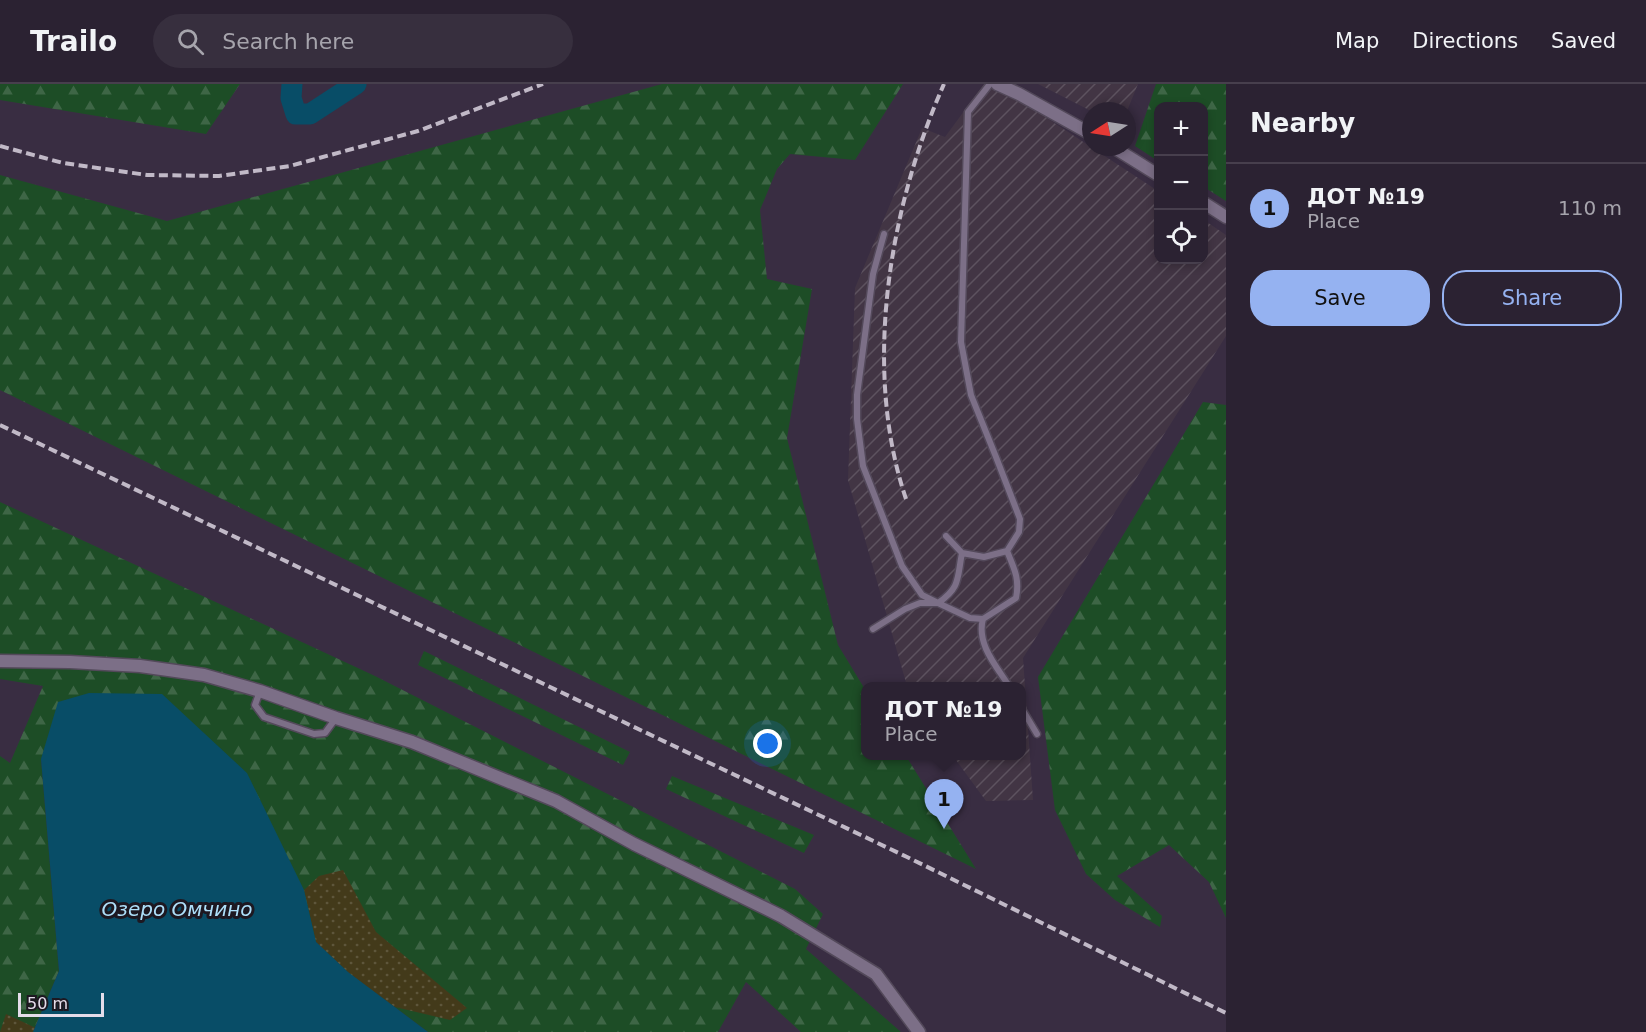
<!DOCTYPE html>
<html lang="en">
<head>
<meta charset="utf-8">
<style>
  :root { --surface:#2b2232; --page:#372f3e; --text:#f1f3f6; --muted:#a6a4ac; --line:#473f4d; --accent:#95b2f1 }
  body { margin:0; font-family:"DejaVu Sans",sans-serif; background:var(--page); color:var(--text) }
  .controls { position:absolute; right:18px; top:18px; display:grid; overflow:hidden; border-radius:12px; box-shadow:0 3px 9px #0003 }
  .controls button { width:54px; height:54px; display:grid; place-items:center; padding:0; border:0; border-bottom:2px solid var(--line); background:var(--surface); color:var(--text); font:30px sans-serif }
  .compass { position:absolute; left:1082px; top:18px; width:54px; height:54px; border-radius:50%; background:var(--surface); box-shadow:0 3px 9px #0003; rotate:258deg }
  .scale { position:absolute; left:18px; bottom:15px; width:86px; box-sizing:border-box; padding-left:6px; border:3px solid #e4ddea; border-top:0; font-size:16px; line-height:21px; white-space:nowrap; color:#e4ddea; -webkit-text-stroke:4px #1d1821; paint-order:stroke }
  .you { position:absolute; left:768px; top:660px; width:21px; height:21px; margin:-15px; border:4px solid #fff; border-radius:50%; background:#1a73e8; box-shadow:0 0 0 9px #1a73e833 }
  .badge { display:grid; place-items:center; width:39px; height:39px; border-radius:50%; background:var(--accent); color:#111; font-size:20px; font-weight:700 }
  .pin { position:absolute; translate:-50% -50px; filter:drop-shadow(0 2px 3px #0008) }
  .pin::after { content:''; position:absolute; top:32px; width:21px; height:18px; background:inherit; clip-path:polygon(0 0,100% 0,50% 100%) }
  .popup { position:absolute; left:861px; top:598px; width:165px; height:78px; box-sizing:border-box; display:grid; place-content:center; border-radius:12px; background:var(--surface); filter:drop-shadow(0 2px 4px #0005); font-size:20px; white-space:nowrap; color:var(--muted) }
  .popup b { font-size:22px; color:var(--text) }
  .popup::after { content:''; position:absolute; left:50%; top:100%; margin-left:-12px; border:12px solid transparent; border-top-color:var(--surface) }
  .list { margin:0; padding:0; list-style:none }
  h2 { display:flex; justify-content:space-between; align-items:center; height:78px; margin:0; padding:0 24px; font-size:26px }
  h2 small { font-size:20px; font-weight:400; color:var(--muted) }
  .list li { display:grid; grid-template-columns:39px 1fr auto; gap:18px; align-items:center; box-sizing:border-box; height:90px; padding:0 24px; border-top:2px solid var(--line) }
  .list b { display:block; font-size:22px; white-space:nowrap }
  .list p { margin:0; font-size:20px; white-space:nowrap; color:var(--muted) }
  .list em { font-size:20px; font-style:normal; color:var(--muted) }
  .actions { display:flex; gap:12px; padding:18px 24px }
  .actions a { flex:1; padding:14px 0; border:2px solid var(--accent); border-radius:24px; text-align:center; font-size:21px; color:var(--accent) }
  .actions .main { background:var(--accent); color:#111 }
  .icon { flex:none; width:33px; height:33px; fill:none; stroke:currentColor; stroke-width:2; stroke-linecap:round; stroke-linejoin:round }
  .map { position:relative; flex:none; width:1226px; height:948px; overflow:hidden }
  header { display:flex; align-items:center; gap:36px; box-sizing:border-box; height:84px; padding:0 30px; background:var(--surface); border-bottom:2px solid var(--line) }
  header strong { font-size:28px }
  nav { display:flex; gap:33px; margin-inline-start:auto; font-size:21px }
  .search { width:420px; height:54px; background:var(--page); display:flex; align-items:center; gap:15px; box-sizing:border-box; padding:0 21px; border-radius:33px; color:var(--muted); font-size:22px }
  main { display:flex }
  aside { flex:1; background:var(--surface) }
  .map>svg:first-child { display:block }
  .industrial { fill:url(#industrial-furrows) }
  .forest { fill:url(#forest-firs) }
  .sand { fill:url(#sand-dots) }
  .water { fill:#084d67 }
  .lines { fill:none; stroke-linecap:round; stroke-linejoin:round }
  .river { stroke:#084d67; stroke-width:21 }
  .lane-casing { stroke:#53495a; stroke-width:9 }
  .street-casing { stroke:#53495a; stroke-width:15 }
  .lane { stroke:#7c6f87; stroke-width:6 }
  .street { stroke:#7c6f87; stroke-width:12 }
  .rail { stroke:#c1b9c7; stroke-width:4; stroke-dasharray:9 4.5; stroke-linecap:butt }
  .labels { text-anchor:middle; stroke-width:6; stroke-linejoin:round; paint-order:stroke }
  .water-label { font-size:20px; font-style:italic; fill:#addff9; stroke:#1d1821 }
</style>
</head>
<body>
<header>
<strong>Trailo</strong>
<div class="search"><svg class="icon" aria-label="search" viewBox="0 0 24 24"><circle cx="10" cy="10" r="6"/><path d="M15 15l6 6"/></svg>Search here</div>
<nav><a>Map</a><a>Directions</a><a>Saved</a></nav>
</header>
<main>
<div class="map">
<svg width="1226" height="948" viewBox="0 0 1226 948">
  <defs>
    <pattern id="industrial-furrows" width="10" height="10" patternUnits="userSpaceOnUse" patternTransform="scale(1.5)"><rect width="10" height="10" fill="#423544"/><path d="M-1 1l2-2M0 10L10 0M9 11l2-2" fill="none" stroke="#5d525f"/></pattern>
    <pattern id="forest-firs" width="22" height="20" patternUnits="userSpaceOnUse" patternTransform="scale(1.5)"><rect width="22" height="20" fill="#1d4d26"/><path d="M5 1l3.5 6h-7zM16 11l3.5 6h-7z" fill="#3e6646"/></pattern>
    <pattern id="sand-dots" width="8" height="8" patternUnits="userSpaceOnUse" patternTransform="scale(1.5)"><rect width="8" height="8" fill="#433a1a"/><path d="M2 2h.1M6 6h.1" fill="none" stroke="#5e563b" stroke-width="1.8" stroke-linecap="round"/></pattern>
  </defs>
  <rect width="100%" height="100%" fill="#392d42"/>
  <!-- industrial -->
  <path class="industrial" d="M 984,0 L 995,0 L 1158,107 L 1158,176 L 1204,176 L 1204,136 L 1226,151 L 1226,252 L 1023,574 L 1033,716 L 986,717 L 953,672 L 1022,672 L 1022,602 L 907,602 L 848,396 L 855,204 L 922,44 L 945,53 Z
    M 1038,0 L 1138,0 L 1127,27 L 1091,27 Z"/>
  <!-- forest -->
  <path class="forest" d="M 0,0 L 240,0 L 206,50 L 0,16 Z
    M 662,0 L 903,0 L 855,76 L 790,70 L 777,85 L 760,126 L 767,195 L 812,205 L 787,354 L 838,561 L 866,607 L 866,672 L 906,672 L 976,785 L 0,306 L 0,91 L 167,137 Z
    M 1156,0 L 1226,0 L 1226,117 L 1204,103 L 1204,22 L 1158,22 L 1158,77 L 1135,62 Z
    M 1203,318 L 1226,321 L 1226,834 L 1209,798 L 1169,761 L 1117,792 L 1162,832 L 1160,843 L 1115,816 L 1086,790 L 1055,726 L 1038,593 Z
    M 0,418 L 375,592 L 795,805 L 823,830 L 806,865 L 901,948 L 801,948 L 746,898 L 718,948 L 428,948 L 348,888 L 316,858 L 41,675 L 59,887 L 33,948 L 0,948 L 0,672 L 10,679 L 43,602 L 0,595 Z
    M 424,567 L 630,668 L 623,681 L 418,581 Z
    M 672,692 L 814,751 L 804,769 L 666,705 Z"/>
  <!-- sand -->
  <path class="sand" d="M 343,786 L 376,848 L 467,924 L 450,936 L 395,923 L 351,891 L 316,858 L 304,806 L 319,792 Z
    M 6,930 L 36,944 L 34,948 L 0,948 Z"/>
  <!-- water -->
  <path class="water" d="M 89,609 L 162,610 L 247,689 L 304,806 L 316,858 L 348,888 L 428,948 L 33,948 L 59,887 L 41,675 L 58,618 Z"/>
  <g class="lines">
    <!-- river -->
    <path class="river" d="M 292,0 L 291,14 L 296,30 L 310,30 L 356,0"/>
    <!-- lane casing -->
    <g class="lane-casing">
      <path id="lane" d="M 884,150 L 873,190 L 857,311 L 857,335 L 863,382 L 902,482 L 922,511 L 938,519 C 961,503 957,494 962,469
        M 946,452 L 962,469 L 984,473 L 1007,467 L 1019,448 L 1020,435 L 996,373 L 971,311 L 961,258 L 968,28 L 990,0
        M 1007,467 C 1014,484 1020,495 1016,514 L 983,535 C 976,560 997,583 1009,602
        M 873,545 L 905,525 L 920,519 L 938,519 L 970,534 L 983,535
        M 260,607 L 255,621 L 264,633 L 314,650 L 325,649 L 336,634
        M 1022,625 L 1037,650"/>
    </g>
    <!-- street casing -->
    <g class="street-casing">
      <path id="street" d="M 997,0 L 1019,10 L 1091,50
        M 1113,63 L 1158,91
        M 1204,119 L 1226,133
        M 0,577 L 70,578 L 140,582 L 204,591 L 260,607 L 336,634 L 412,658 L 556,717 L 634,760 L 781,832 L 876,890 L 919,948"/>
    </g>
    <!-- lane -->
    <use href="#lane" class="lane"/>
    <!-- street -->
    <use href="#street" class="street"/>
    <!-- rail -->
    <path class="rail" d="M 0,62 L 63,79 L 147,91 L 219,92 L 290,82 L 418,47 L 543,0
      M 0,341 L 907,773 L 1226,929
      M 906,415 C 862,285 889,124 944,0"/>
  </g>
  <g class="labels">
    <!-- water labels -->
    <g class="water-label">
      <text x="177" y="832">Озеро Омчино</text>
    </g>
  </g>
</svg>
<div class="controls">
<button>+</button>
<button>−</button>
<button><svg class="icon" aria-label="locate" viewBox="0 0 24 24"><circle cx="12" cy="12" r="6"/><path d="M12 2v4M12 18v4M2 12h4M18 12h4"/></svg></button>
</div>
<svg class="compass" viewBox="-18 -18 36 36"><path d="M0-13l5 13h-10z" fill="#e53935"/><path d="M0 13l5-13h-10z" fill="#a6a4ac"/></svg>
<div class="scale">50 m</div>
<div class="you"></div>
<div class="pin badge" style="left:944px;top:745px">1</div>
<div class="popup"><b>ДОТ №19</b>Place</div>
</div>
<aside>
<h2>Nearby<small></small></h2>
<ul class="list">
<li><span class="badge">1</span><div><b>ДОТ №19</b><p>Place</p></div><em>110 m</em></li>
</ul>
<div class="actions"><a class="main">Save</a><a>Share</a></div>
</aside>
</main>
</body>
</html>
